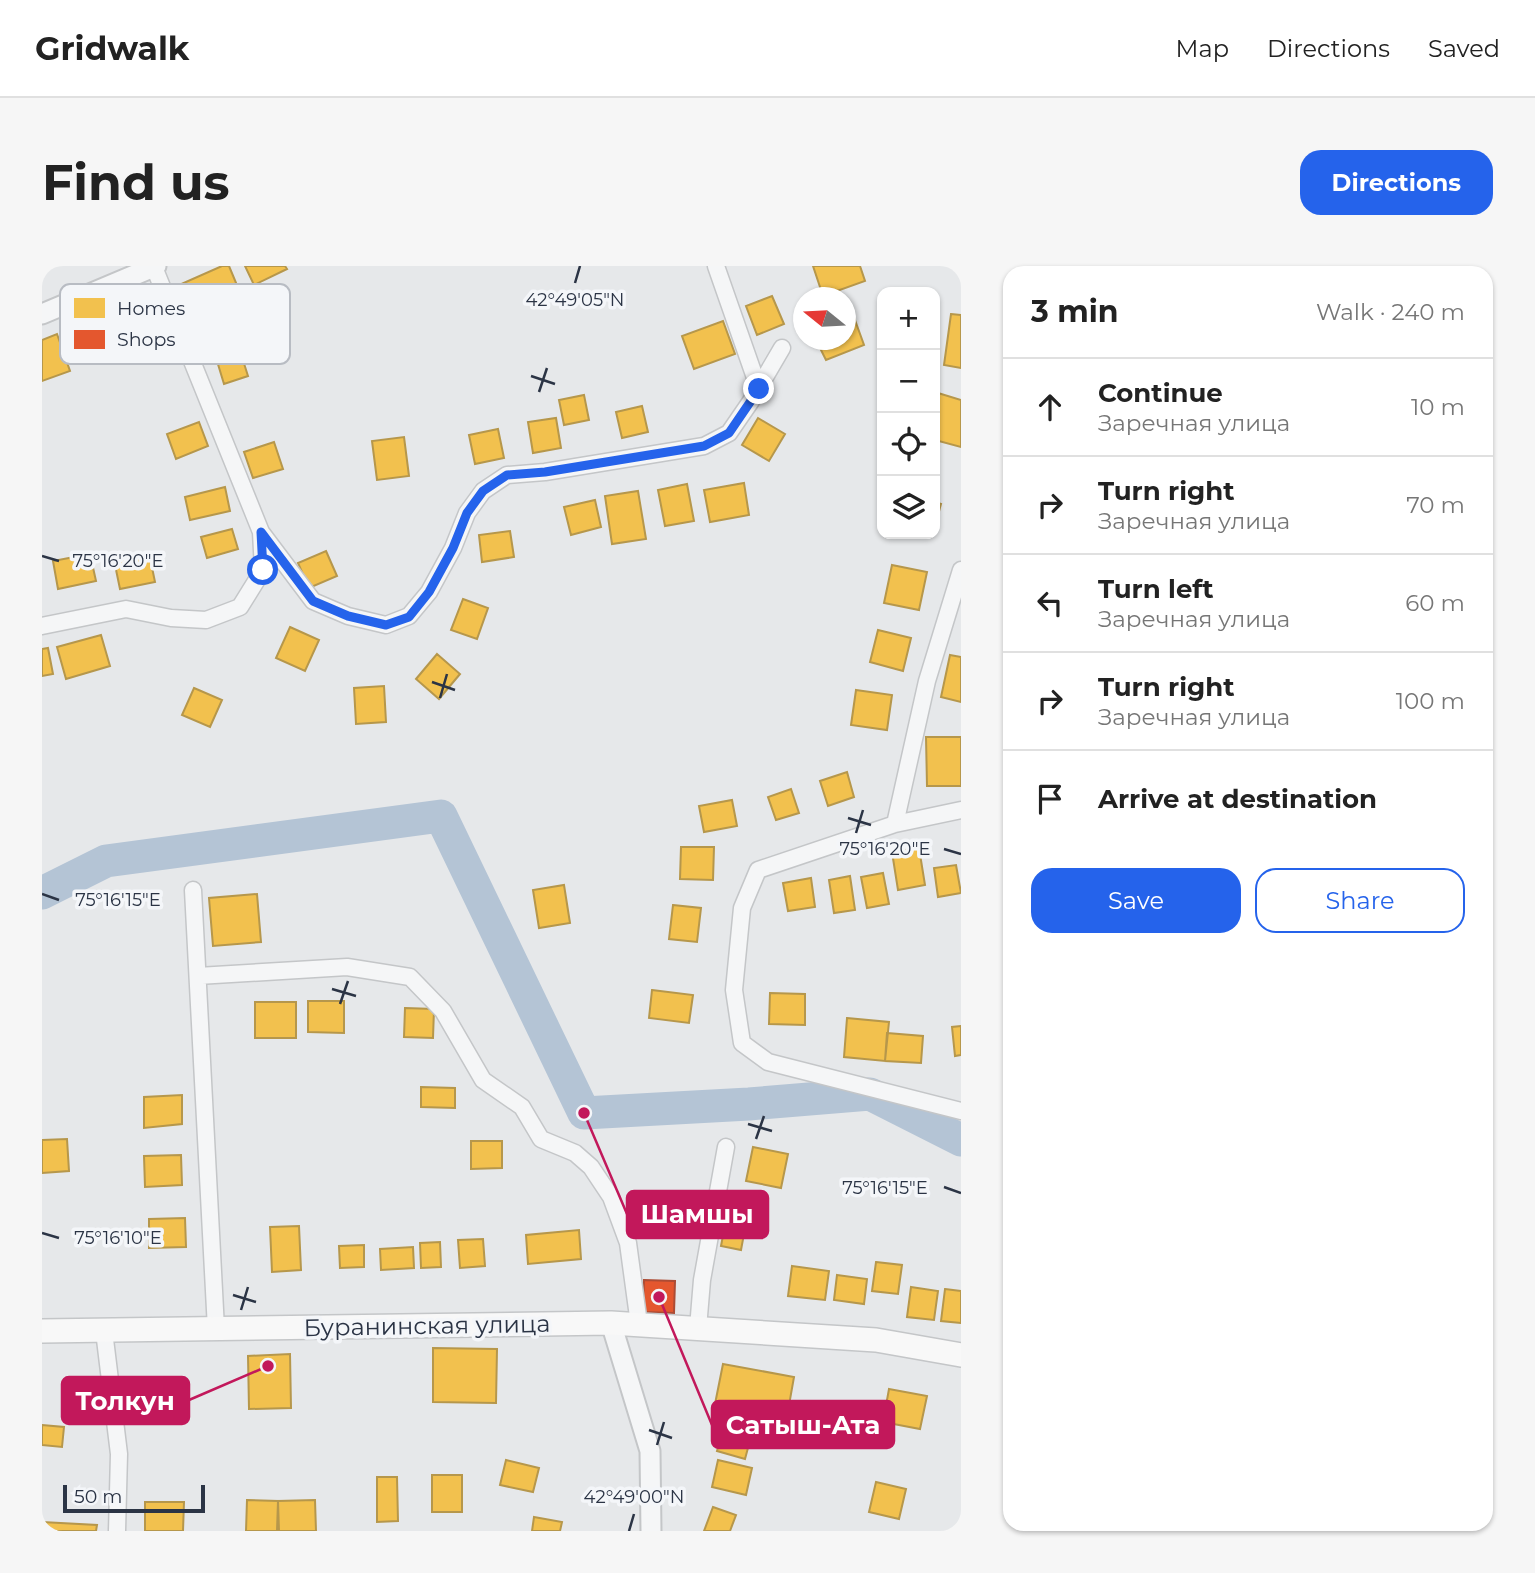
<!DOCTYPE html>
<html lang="en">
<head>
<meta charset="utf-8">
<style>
  :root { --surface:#fff; --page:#f6f6f6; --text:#222; --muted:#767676; --line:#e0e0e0; --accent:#2563eb }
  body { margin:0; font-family:Montserrat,sans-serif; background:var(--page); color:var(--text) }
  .controls { position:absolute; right:21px; top:21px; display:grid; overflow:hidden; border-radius:14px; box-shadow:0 2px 5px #0004 }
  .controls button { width:63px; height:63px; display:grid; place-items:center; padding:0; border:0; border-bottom:2px solid var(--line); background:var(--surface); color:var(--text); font:35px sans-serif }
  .compass { position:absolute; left:751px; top:21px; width:63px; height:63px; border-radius:50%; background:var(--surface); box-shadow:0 2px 5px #0004; rotate:288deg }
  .scale { position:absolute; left:21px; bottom:18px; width:142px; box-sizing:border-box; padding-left:7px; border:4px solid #2b3445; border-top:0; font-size:19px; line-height:24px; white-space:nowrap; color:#2b3445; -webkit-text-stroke:5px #f4f6f9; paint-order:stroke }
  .stop { position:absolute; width:21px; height:21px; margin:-16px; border:5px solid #2563eb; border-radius:50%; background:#fff }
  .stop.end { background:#2563eb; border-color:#fff; box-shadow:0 2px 7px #0008 }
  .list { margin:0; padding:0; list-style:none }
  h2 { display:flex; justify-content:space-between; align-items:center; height:91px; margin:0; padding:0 28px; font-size:30px }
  h2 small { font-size:23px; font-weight:400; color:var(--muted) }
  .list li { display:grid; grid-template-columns:46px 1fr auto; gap:21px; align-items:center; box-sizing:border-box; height:98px; padding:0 28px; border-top:2px solid var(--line) }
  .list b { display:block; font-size:26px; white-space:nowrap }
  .list p { margin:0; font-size:23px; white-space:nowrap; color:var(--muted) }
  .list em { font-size:23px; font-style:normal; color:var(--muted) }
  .actions { display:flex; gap:14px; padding:21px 28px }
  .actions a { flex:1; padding:16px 0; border:2px solid var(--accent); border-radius:21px; text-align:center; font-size:24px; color:var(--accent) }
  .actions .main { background:var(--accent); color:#fff }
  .icon { flex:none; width:38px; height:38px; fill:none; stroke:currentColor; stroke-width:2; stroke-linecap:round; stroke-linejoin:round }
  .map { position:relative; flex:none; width:919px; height:1265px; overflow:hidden; border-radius:21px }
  header { display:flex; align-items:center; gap:42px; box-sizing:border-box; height:98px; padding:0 35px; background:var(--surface); border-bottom:2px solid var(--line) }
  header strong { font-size:33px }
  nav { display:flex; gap:38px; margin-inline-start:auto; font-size:24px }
  .intro { display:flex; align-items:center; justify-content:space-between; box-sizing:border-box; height:168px; padding:0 42px }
  h1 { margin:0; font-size:49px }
  .button { padding:18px 32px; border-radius:21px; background:var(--accent); color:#fff; font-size:24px; font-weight:700 }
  main { display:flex; gap:42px; padding:0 42px }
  aside { flex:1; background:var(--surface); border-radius:21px; box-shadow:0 2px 5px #0004 }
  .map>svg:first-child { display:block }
  .homes { fill:#f2c14e; stroke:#b6974b; stroke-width:2 }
  .shops { fill:#e4572e; stroke:#ac4c35; stroke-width:2 }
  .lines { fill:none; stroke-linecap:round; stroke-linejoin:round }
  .river { stroke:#b4c4d5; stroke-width:33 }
  .minor-casing { stroke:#c4c6c8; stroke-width:19 }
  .tertiary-casing { stroke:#c4c6c8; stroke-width:23 }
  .secondary-casing { stroke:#c4c6c8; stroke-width:26 }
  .minor { stroke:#f5f6f7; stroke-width:16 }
  .tertiary { stroke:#f5f6f7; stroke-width:19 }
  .secondary { stroke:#f8f8f8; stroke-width:23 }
  .route { stroke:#2563eb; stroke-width:9 }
  .ticks { fill:none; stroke:#2b3445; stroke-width:2.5 }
  .labels { text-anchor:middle; stroke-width:7; stroke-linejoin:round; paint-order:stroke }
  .street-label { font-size:24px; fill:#2b3445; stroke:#f4f6f9 }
  .key { fill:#f4f6f9; stroke:#b8bcc3; stroke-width:2 }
  .key-label { font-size:19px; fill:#2b3445 }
  .ticks-label { font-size:18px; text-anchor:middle; fill:#2b3445; stroke:#f4f6f9; stroke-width:7; stroke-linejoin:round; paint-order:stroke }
  .leader { fill:none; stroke:#c2185b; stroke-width:2.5 }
  .callout-dot { fill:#c2185b; stroke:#f4f6f9; stroke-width:2.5 }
  .callout { fill:#c2185b; stroke:#c2185b; stroke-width:2.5 }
  .callout-label { font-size:26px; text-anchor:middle; font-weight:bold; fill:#fff }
</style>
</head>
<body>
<header>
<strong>Gridwalk</strong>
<nav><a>Map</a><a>Directions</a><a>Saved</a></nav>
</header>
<div class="intro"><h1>Find us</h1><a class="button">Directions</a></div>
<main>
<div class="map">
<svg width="919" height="1265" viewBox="0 0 919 1265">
  <rect width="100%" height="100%" fill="#e6e8ea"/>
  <!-- homes -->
  <path class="homes" d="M 180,0 L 187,0 L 197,24 L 148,45 L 137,19 Z
    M 203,0 L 243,0 L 245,3 L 212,19 Z
    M 771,0 L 818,0 L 823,15 L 781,30 Z
    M 730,30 L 742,58 L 715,69 L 704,40 Z
    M 809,43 L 822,79 L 784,94 L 774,74 L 804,74 L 804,45 Z
    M 909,48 L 919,49 L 919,102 L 902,99 Z
    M 681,55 L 693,88 L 652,103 L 640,70 Z
    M 15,68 L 28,105 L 0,115 L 0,74 Z
    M 199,88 L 206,110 L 182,118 L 175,95 Z
    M 896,127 L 919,134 L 919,181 L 893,174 L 893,139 Z
    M 542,129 L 547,154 L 522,159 L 517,134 Z
    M 600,140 L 606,166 L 580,172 L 574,146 Z
    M 514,152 L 519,182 L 491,187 L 486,156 Z
    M 716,152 L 743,168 L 727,195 L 700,179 Z
    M 157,156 L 166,180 L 134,193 L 125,168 Z
    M 456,163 L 462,192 L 433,198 L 427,169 Z
    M 362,171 L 367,210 L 335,214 L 330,175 Z
    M 232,176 L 241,203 L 211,212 L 202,186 Z
    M 702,217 L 707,249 L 668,256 L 662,224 Z
    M 645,218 L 652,255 L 623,260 L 616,224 Z
    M 183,221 L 188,245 L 148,254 L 143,231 Z
    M 596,225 L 604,273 L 570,278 L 563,230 Z
    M 553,234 L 559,261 L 529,269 L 522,241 Z
    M 893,236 L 899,238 L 893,260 Z
    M 190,263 L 196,283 L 165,292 L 159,271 Z
    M 468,265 L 472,291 L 440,296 L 437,269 Z
    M 284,285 L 295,310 L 267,322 L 256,297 Z
    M 107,287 L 113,316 L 78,323 L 72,294 Z
    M 48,288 L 54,315 L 16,323 L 11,295 Z
    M 850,299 L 885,306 L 877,344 L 842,337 Z
    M 421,333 L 446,342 L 435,373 L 409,364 Z
    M 248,361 L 277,374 L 263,405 L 234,392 Z
    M 836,364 L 869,372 L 861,405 L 828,396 Z
    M 59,369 L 68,400 L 24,413 L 15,381 Z
    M 6,382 L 11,408 L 0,410 L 0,383 Z
    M 395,388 L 418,408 L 397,433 L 374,413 Z
    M 908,389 L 919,391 L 919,436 L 899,431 Z
    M 342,420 L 344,456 L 314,458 L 312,422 Z
    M 152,422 L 180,434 L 168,461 L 140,449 Z
    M 814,424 L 850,429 L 845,464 L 809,459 Z
    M 884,471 L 919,471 L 919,520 L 885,520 Z
    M 805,506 L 812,531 L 786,540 L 778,515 Z
    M 749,523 L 757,547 L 734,554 L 726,531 Z
    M 690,534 L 695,560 L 662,566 L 657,540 Z
    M 639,581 L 672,581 L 671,614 L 638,613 Z
    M 877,582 L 883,619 L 856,624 L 850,586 Z
    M 914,599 L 919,627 L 896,631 L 892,602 Z
    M 841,607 L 847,638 L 825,642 L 819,611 Z
    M 808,610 L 813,644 L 792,647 L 787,614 Z
    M 769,612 L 773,641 L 746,645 L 741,617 Z
    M 522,619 L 528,657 L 497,662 L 491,624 Z
    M 215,628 L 219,676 L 171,680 L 167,632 Z
    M 631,639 L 659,642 L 655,676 L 627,673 Z
    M 610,724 L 651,729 L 647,757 L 607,752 Z
    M 728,727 L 763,728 L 763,759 L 727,758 Z
    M 266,735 L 302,735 L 302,767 L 266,766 Z
    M 213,736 L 254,736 L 254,772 L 213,772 Z
    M 363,742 L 392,743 L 391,772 L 362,771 Z
    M 805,752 L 847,756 L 843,795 L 802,791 Z
    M 919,760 L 919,789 L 913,790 L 910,761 Z
    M 845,767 L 881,770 L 879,797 L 843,795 Z
    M 379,821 L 413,822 L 413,842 L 379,841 Z
    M 140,829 L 140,858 L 102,862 L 102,831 Z
    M 25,873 L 27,905 L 0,907 L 0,874 Z
    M 429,875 L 460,875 L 460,902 L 429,903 Z
    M 711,881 L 746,888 L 739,922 L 704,915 Z
    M 139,889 L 140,919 L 103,921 L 102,890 Z
    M 143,952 L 144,981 L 107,982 L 107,953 Z
    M 684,954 L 704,957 L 699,984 L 679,980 Z
    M 257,960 L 259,1004 L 230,1006 L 228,961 Z
    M 537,964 L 539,993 L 486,998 L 484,969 Z
    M 441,973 L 443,1000 L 418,1002 L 416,974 Z
    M 398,976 L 399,1001 L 379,1002 L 378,977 Z
    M 322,979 L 322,1001 L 298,1002 L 297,980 Z
    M 371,981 L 372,1002 L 339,1004 L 338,983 Z
    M 834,996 L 860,999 L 856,1028 L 830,1025 Z
    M 750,1000 L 787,1005 L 783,1034 L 746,1030 Z
    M 795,1009 L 825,1013 L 822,1038 L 792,1034 Z
    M 869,1021 L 896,1025 L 892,1054 L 865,1051 Z
    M 903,1023 L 919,1025 L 919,1057 L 899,1055 Z
    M 391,1082 L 455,1083 L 454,1137 L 391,1136 Z
    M 248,1088 L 249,1142 L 207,1143 L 206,1090 Z
    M 681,1098 L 752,1111 L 744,1156 L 672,1143 Z
    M 847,1123 L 885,1130 L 878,1163 L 841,1156 Z
    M 0,1159 L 22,1161 L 20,1181 L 0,1179 Z
    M 682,1160 L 710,1167 L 703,1193 L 675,1185 Z
    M 464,1194 L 497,1202 L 491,1226 L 458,1219 Z
    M 676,1194 L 710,1202 L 704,1229 L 670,1221 Z
    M 390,1209 L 420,1209 L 420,1246 L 390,1246 Z
    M 335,1211 L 355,1211 L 356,1255 L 335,1256 Z
    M 834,1216 L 864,1223 L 857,1253 L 827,1246 Z
    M 205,1234 L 236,1235 L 235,1265 L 204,1265 Z
    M 273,1234 L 274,1265 L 237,1265 L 236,1235 Z
    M 103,1236 L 142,1236 L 141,1265 L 103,1265 Z
    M 671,1241 L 694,1249 L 688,1265 L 662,1265 Z
    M 492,1251 L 520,1256 L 518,1265 L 490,1265 Z
    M 0,1256 L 55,1259 L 54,1265 L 0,1265 Z"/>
  <!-- shops -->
  <path class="shops" d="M 602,1014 L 633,1015 L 632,1047 L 601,1046 Z"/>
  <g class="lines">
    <!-- river -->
    <path class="river" d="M 0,627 L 64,595 L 399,550 L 542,847 L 707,838 L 828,828 L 919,874"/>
    <!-- minor casing -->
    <g class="minor-casing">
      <path id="minor" d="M 674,0 L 717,123
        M 112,1 L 219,266 L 271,335 L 306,350 L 344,359 L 367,350 L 387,326 L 411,282 L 425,247 L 441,225 L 465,209 L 503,206 L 662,180 L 687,167 L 709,135 L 740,82
        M 0,360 L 84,343 L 129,352 L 164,354 L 198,341 L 221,304 L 219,266
        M 919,544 L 853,558 L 716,604 L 700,642 L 692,724 L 700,777 L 726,796 L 919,845
        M 853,558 L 885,415 L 919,304
        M 151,624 L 174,1063
        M 156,710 L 305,701 L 368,711 L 401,745 L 441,814 L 480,841 L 499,873 L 533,887 L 549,901 L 569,931 L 586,977 L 597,1058
        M 656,1062 L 660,1014 L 684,881
        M 62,1065 L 77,1188 L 75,1265"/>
    </g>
    <!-- tertiary casing -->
    <g class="tertiary-casing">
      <path id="tertiary" d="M 0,48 L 114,0
        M 569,1057 L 608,1185 L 609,1265"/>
    </g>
    <!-- secondary casing -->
    <g class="secondary-casing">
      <path id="secondary" d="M 0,1065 L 569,1057 L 834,1074 L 919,1089"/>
    </g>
    <!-- minor -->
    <use href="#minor" class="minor"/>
    <!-- tertiary -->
    <use href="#tertiary" class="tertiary"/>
    <!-- secondary -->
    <use href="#secondary" class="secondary"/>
  </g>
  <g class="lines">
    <!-- route -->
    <path class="route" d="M 221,304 L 219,266 L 271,335 L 306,350 L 344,359 L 367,351 L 387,326 L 411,282 L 425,247 L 441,225 L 465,209 L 503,206 L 662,180 L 687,167 L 717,123"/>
  </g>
  <!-- ticks -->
  <path class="ticks" d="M 533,17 L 538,0M 489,110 L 513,118M 497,126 L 505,102M 0,290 L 17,295M 390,416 L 413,424M 398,432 L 405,408M 806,552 L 829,559M 814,567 L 821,544M 902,583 L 919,588M 0,628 L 17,634M 290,723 L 314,730M 298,738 L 306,715M 706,858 L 730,865M 714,873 L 722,850M 902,921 L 919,927M 0,967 L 17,972M 191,1029 L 214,1036M 199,1044 L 206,1021M 607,1164 L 630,1172M 615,1179 L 622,1156M 587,1265 L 592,1248"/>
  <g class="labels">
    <!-- street labels -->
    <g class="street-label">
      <text transform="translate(385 1060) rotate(-1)" y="8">Буранинская улица</text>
    </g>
  </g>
  <!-- legend -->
  <rect x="18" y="18" width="230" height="80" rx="10" class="key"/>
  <rect x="32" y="32" width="31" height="20" fill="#f2c14e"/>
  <rect x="32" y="64" width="31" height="19" fill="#e4572e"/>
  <g class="key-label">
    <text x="75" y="49">Homes</text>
    <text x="75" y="80">Shops</text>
  </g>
  <g class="ticks-label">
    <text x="533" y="40">42°49'05"N</text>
    <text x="76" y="301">75°16'20"E</text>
    <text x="843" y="589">75°16'20"E</text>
    <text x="76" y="640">75°16'15"E</text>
    <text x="843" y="928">75°16'15"E</text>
    <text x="76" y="978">75°16'10"E</text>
    <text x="592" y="1237">42°49'00"N</text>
  </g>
  <!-- callouts -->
  <path class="leader" d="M542 847L585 948M226 1100L147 1134M617 1031L670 1159"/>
  <g class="callout-dot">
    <circle cx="542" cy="847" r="7"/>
    <circle cx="226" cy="1100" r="7"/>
    <circle cx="617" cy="1031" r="7"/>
  </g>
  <g class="callout">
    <rect x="585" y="925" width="141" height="47" rx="7"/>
    <rect x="20" y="1111" width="127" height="47" rx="7"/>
    <rect x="670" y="1135" width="182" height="47" rx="7"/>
  </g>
  <g class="callout-label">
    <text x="655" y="957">Шамшы</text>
    <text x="83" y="1144">Толкун</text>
    <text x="761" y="1168">Сатыш-Ата</text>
  </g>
</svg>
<div class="controls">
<button>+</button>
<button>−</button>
<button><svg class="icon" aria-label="locate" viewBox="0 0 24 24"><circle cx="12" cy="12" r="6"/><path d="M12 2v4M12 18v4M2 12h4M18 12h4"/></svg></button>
<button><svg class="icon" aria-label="layers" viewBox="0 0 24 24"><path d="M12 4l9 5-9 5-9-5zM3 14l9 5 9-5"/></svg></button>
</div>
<svg class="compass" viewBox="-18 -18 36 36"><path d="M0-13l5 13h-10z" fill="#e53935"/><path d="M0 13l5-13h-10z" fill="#767676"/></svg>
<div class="scale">50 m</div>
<div class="stop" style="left:221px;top:304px"></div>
<div class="stop end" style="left:717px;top:123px"></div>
</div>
<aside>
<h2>3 min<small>Walk · 240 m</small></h2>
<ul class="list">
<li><svg class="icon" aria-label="ahead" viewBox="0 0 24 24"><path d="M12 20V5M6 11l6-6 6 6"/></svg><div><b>Continue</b><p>Заречная улица</p></div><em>10 m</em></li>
<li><svg class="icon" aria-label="right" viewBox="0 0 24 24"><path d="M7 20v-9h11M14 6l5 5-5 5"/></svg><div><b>Turn right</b><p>Заречная улица</p></div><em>70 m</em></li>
<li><svg class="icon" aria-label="left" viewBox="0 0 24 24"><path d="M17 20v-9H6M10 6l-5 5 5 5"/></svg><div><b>Turn left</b><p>Заречная улица</p></div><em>60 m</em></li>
<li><svg class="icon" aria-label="right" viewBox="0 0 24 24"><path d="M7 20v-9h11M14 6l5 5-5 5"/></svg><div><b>Turn right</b><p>Заречная улица</p></div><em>100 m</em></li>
<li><svg class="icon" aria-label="arrive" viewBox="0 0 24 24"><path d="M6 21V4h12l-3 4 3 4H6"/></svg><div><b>Arrive at destination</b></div></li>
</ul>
<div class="actions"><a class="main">Save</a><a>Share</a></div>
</aside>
</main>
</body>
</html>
